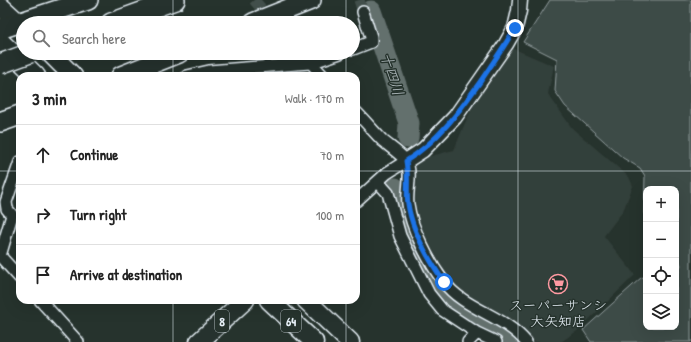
<!DOCTYPE html>
<html lang="en">
<head>
<meta charset="utf-8">
<style>
  :root { --surface:#fff; --page:#f2f2f2; --text:#222; --muted:#767676; --line:#e0e0e0 }
  body { margin:0; font-family:"Patrick Hand","Klee One",sans-serif; background:var(--page); color:var(--text) }
  .controls { position:absolute; right:12px; bottom:12px; display:grid; overflow:hidden; border-radius:8px; box-shadow:0 4px 16px #0002 }
  .controls button { width:36px; height:36px; display:grid; place-items:center; padding:0; border:0; border-bottom:1px solid var(--line); background:var(--surface); color:var(--text); font:20px sans-serif }
  .stop { position:absolute; width:12px; height:12px; margin:-9px; border:3px solid #1a73e8; border-radius:50%; background:#fff }
  .stop.end { background:#1a73e8; border-color:#fff; box-shadow:0 1px 4px #0008 }
  .list { margin:0; padding:0; list-style:none }
  h2 { display:flex; justify-content:space-between; align-items:center; height:52px; margin:0; padding:0 16px; font-size:17px }
  h2 small { font-size:13px; font-weight:400; color:var(--muted) }
  .list li { display:grid; grid-template-columns:26px 1fr auto; gap:12px; align-items:center; box-sizing:border-box; height:60px; padding:0 16px; border-top:1px solid var(--line) }
  .list b { display:block; font-size:15px; white-space:nowrap }
  .list em { font-size:13px; font-style:normal; color:var(--muted) }
  .icon { flex:none; width:22px; height:22px; fill:none; stroke:currentColor; stroke-width:2; stroke-linecap:round; stroke-linejoin:round }
  .map { position:relative; flex:none; width:691px; height:342px; overflow:hidden }
  .search { position:absolute; background:var(--surface); box-shadow:0 4px 16px #0002; left:16px; top:16px; width:344px; height:44px; display:flex; align-items:center; gap:10px; box-sizing:border-box; padding:0 14px; border-radius:22px; color:var(--muted); font-size:15px }
  .panel { position:absolute; background:var(--surface); box-shadow:0 4px 16px #0002; left:16px; top:72px; width:344px; height:232px; border-radius:12px }
  .map>svg:first-child { display:block }
  .built { fill:#333f3a }
  .green { fill:#3e4b47; stroke:#939ea0 }
  .lines { fill:none; stroke-linecap:round; stroke-linejoin:round }
  .river { stroke:#636f6d; stroke-width:21 }
  .minor-tunnel { stroke:#43504b; stroke-width:11; stroke-dasharray:11 5.5; stroke-linecap:butt }
  .minor-casing { stroke:#e8f1f8; stroke-width:14 }
  .tertiary-casing { stroke:#e8f1f8; stroke-width:17 }
  .primary-casing { stroke:#e8f1f8; stroke-width:21 }
  .trunk-casing { stroke:#e8f1f8; stroke-width:22 }
  .minor { stroke:#26332d; stroke-width:11 }
  .tertiary { stroke:#26332d; stroke-width:14 }
  .primary { stroke:#26332d; stroke-width:18 }
  .trunk { stroke:#26332d; stroke-width:19 }
  .trunk-bridge-casing { stroke:#e8f1f8; stroke-width:22; stroke-linecap:butt }
  .trunk-bridge { stroke:#26332d; stroke-width:19 }
  .route { stroke:#1a73e8; stroke-width:5 }
  .grid { fill:none; stroke:#e8f1f8; stroke-width:1; stroke-opacity:0.55 }
  .labels { text-anchor:middle; stroke-width:3; stroke-linejoin:round; paint-order:stroke }
  .shield { fill:#26332d; stroke:#aeb8bb; stroke-width:1 }
  .shield-label { font-size:13px; font-weight:bold; fill:#e8f1f8 }
  .poi-label { font-size:14px; fill:#e8f1f8; stroke:#26332d }
  .water-label { font-size:15px; font-style:italic; fill:#b3bdc0; stroke:#26332d }
</style>
</head>
<body>
<div class="map">
<svg width="691" height="342" viewBox="0 0 691 342">
  <rect width="100%" height="100%" fill="#26332d"/>
  <filter id="ink" filterUnits="userSpaceOnUse"><feTurbulence type="fractalNoise" baseFrequency=".025" numOctaves="2"/><feDisplacementMap in="SourceGraphic" scale="8" xChannelSelector="R" yChannelSelector="G"/><feConvolveMatrix kernelMatrix="1 2 1 2 8 2 1 2 1" color-interpolation-filters="sRGB"/></filter>
  <g filter="url(#ink)">
    <!-- built -->
    <path class="built" d="M 512,48 L 554,66 L 548,94 L 572,128 L 629,177 L 633,186 L 623,211 L 604,236 L 635,275 L 577,331 L 561,342 L 533,342 L 515,324 L 463,292 L 448,278 L 423,233 L 415,210 L 412,191 L 416,162 L 419,159 L 454,150 L 465,123 L 480,92 Z"/>
    <!-- green -->
    <path class="green" d="M 550,0 L 691,0 L 691,342 L 591,342 L 583,330 L 642,277 L 646,279 L 646,327 L 676,327 L 676,280 L 681,265 L 676,255 L 676,189 L 646,189 L 646,220 L 644,213 L 645,176 L 640,168 L 623,158 L 565,106 L 555,91 L 557,59 L 523,42 Z"/>
    <g class="lines">
      <!-- river -->
      <path class="river" d="M 371,11 L 409,123 L 408,138
        M 395,188 L 410,241 L 419,260 L 439,291 L 452,305 L 512,342"/>
      <!-- minor-tunnel -->
      <path class="minor-tunnel" d="M 254,0 L 271,20
        M 359,0 L 363,12"/>
      <!-- minor casing -->
      <g class="minor-casing">
        <path id="minor" d="M 353,49 L 371,42 L 371,37 L 363,12
          M 302,53 L 323,76
          M 187,76 L 209,71 L 310,63 L 340,53
          M 356,112 C 365,121 374,132 383,141 C 390,147 401,154 406,161 C 413,174 406,191 408,204 C 411,228 429,262 443,281 C 464,310 504,315 526,342
          M 378,182 L 388,193 L 400,236 L 429,294 L 442,310 L 477,333 L 468,342
          M 356,201 L 387,173 L 406,161
          M 0,256 L 12,215 L 7,209 L 6,202 L 20,162
          M 0,256 L 20,278
          M 40,300 L 78,342
          M 477,333 L 496,342"/>
      </g>
      <!-- tertiary casing -->
      <g class="tertiary-casing">
        <path id="tertiary" d="M 406,161 L 423,150 L 455,117 L 506,44 L 515,28 L 519,11 L 520,0"/>
      </g>
      <!-- primary casing -->
      <g class="primary-casing">
        <path id="primary" d="M 0,6 L 23,27
          M 0,41 L 36,76
          M 50,53 L 73,76
          M 269,300 L 314,342
          M 306,300 L 350,342
          M 199,342 L 245,300"/>
      </g>
      <!-- trunk casing -->
      <g class="trunk-casing">
        <path id="trunk" d="M 111,23 L 175,0
          M 253,23 L 311,0
          M 0,29 L 88,0
          M 121,76 L 179,53
          M 0,122 L 20,115"/>
      </g>
      <!-- minor -->
      <use href="#minor" class="minor"/>
      <!-- tertiary -->
      <use href="#tertiary" class="tertiary"/>
      <!-- primary -->
      <use href="#primary" class="primary"/>
      <!-- trunk -->
      <use href="#trunk" class="trunk"/>
      <!-- trunk-bridge casing -->
      <g class="trunk-bridge-casing">
        <path id="trunk-bridge" d="M 0,64 L 30,53"/>
      </g>
      <!-- trunk-bridge -->
      <use href="#trunk-bridge" class="trunk-bridge"/>
    </g>
  </g>
  <g class="lines" filter="url(#ink)">
    <!-- route -->
    <path class="route" d="M 444,282 C 429,260 412,232 408,204 C 406,190 409,177 406,161 C 438,141 458,113 480,82 C 492,64 504,47 515,28"/>
  </g>
  <!-- grid -->
  <path class="grid" d="M 173,0 L 173,23M 346,0 L 346,23M 518,0 L 518,342M 173,53 L 173,76M 346,53 L 346,76M 0,171 L 20,171M 356,171 L 691,171M 173,300 L 173,342M 346,300 L 346,342"/>
  <!-- icons -->
  <defs>
    <g id="supermarket-ring" transform="scale(1)"><circle r="9.5" fill="#26332d" stroke="#ff9aa2" stroke-width="1.5"/><path d="M-6-5.5h2.5l.6 2H6L4.5 2H-2.5L-4.4-4H-6ZM-1.5 3.2a1.3 1.3 0 1 0 .1 0ZM3 3.2a1.3 1.3 0 1 0 .1 0Z" fill="#ff9aa2"/></g>
  </defs>
  <g fill-rule="evenodd">
    <use href="#supermarket-ring" x="558" y="284"/>
  </g>
  <g class="labels">
    <!-- shield labels -->
    <g class="shield">
      <rect x="215" y="310" width="14" height="22" rx="3"/>
      <rect x="281" y="310" width="20" height="22" rx="3"/>
    </g>
    <g class="shield-label">
      <text x="222" y="326">8</text>
      <text x="291" y="326">64</text>
    </g>
    <!-- poi labels -->
    <g class="poi-label">
      <text x="558" y="310">スーパーサンシ<tspan x="558" dy="16">大矢知店</tspan></text>
    </g>
    <!-- water labels -->
    <g class="water-label">
      <text transform="translate(392 74) rotate(72)" y="5">十四川</text>
    </g>
  </g>
</svg>
<div class="controls">
<button>+</button>
<button>−</button>
<button><svg class="icon" aria-label="locate" viewBox="0 0 24 24"><circle cx="12" cy="12" r="6"/><path d="M12 2v4M12 18v4M2 12h4M18 12h4"/></svg></button>
<button><svg class="icon" aria-label="layers" viewBox="0 0 24 24"><path d="M12 4l9 5-9 5-9-5zM3 14l9 5 9-5"/></svg></button>
</div>
<div class="stop" style="left:444px;top:282px"></div>
<div class="stop end" style="left:515px;top:28px"></div>
<div class="search"><svg class="icon" aria-label="search" viewBox="0 0 24 24"><circle cx="10" cy="10" r="6"/><path d="M15 15l6 6"/></svg>Search here</div>
<section class="panel">
<h2>3 min<small>Walk · 170 m</small></h2>
<ul class="list">
<li><svg class="icon" aria-label="ahead" viewBox="0 0 24 24"><path d="M12 20V5M6 11l6-6 6 6"/></svg><div><b>Continue</b></div><em>70 m</em></li>
<li><svg class="icon" aria-label="right" viewBox="0 0 24 24"><path d="M7 20v-9h11M14 6l5 5-5 5"/></svg><div><b>Turn right</b></div><em>100 m</em></li>
<li><svg class="icon" aria-label="arrive" viewBox="0 0 24 24"><path d="M6 21V4h12l-3 4 3 4H6"/></svg><div><b>Arrive at destination</b></div></li>
</ul>
</section>
</div>
</body>
</html>
